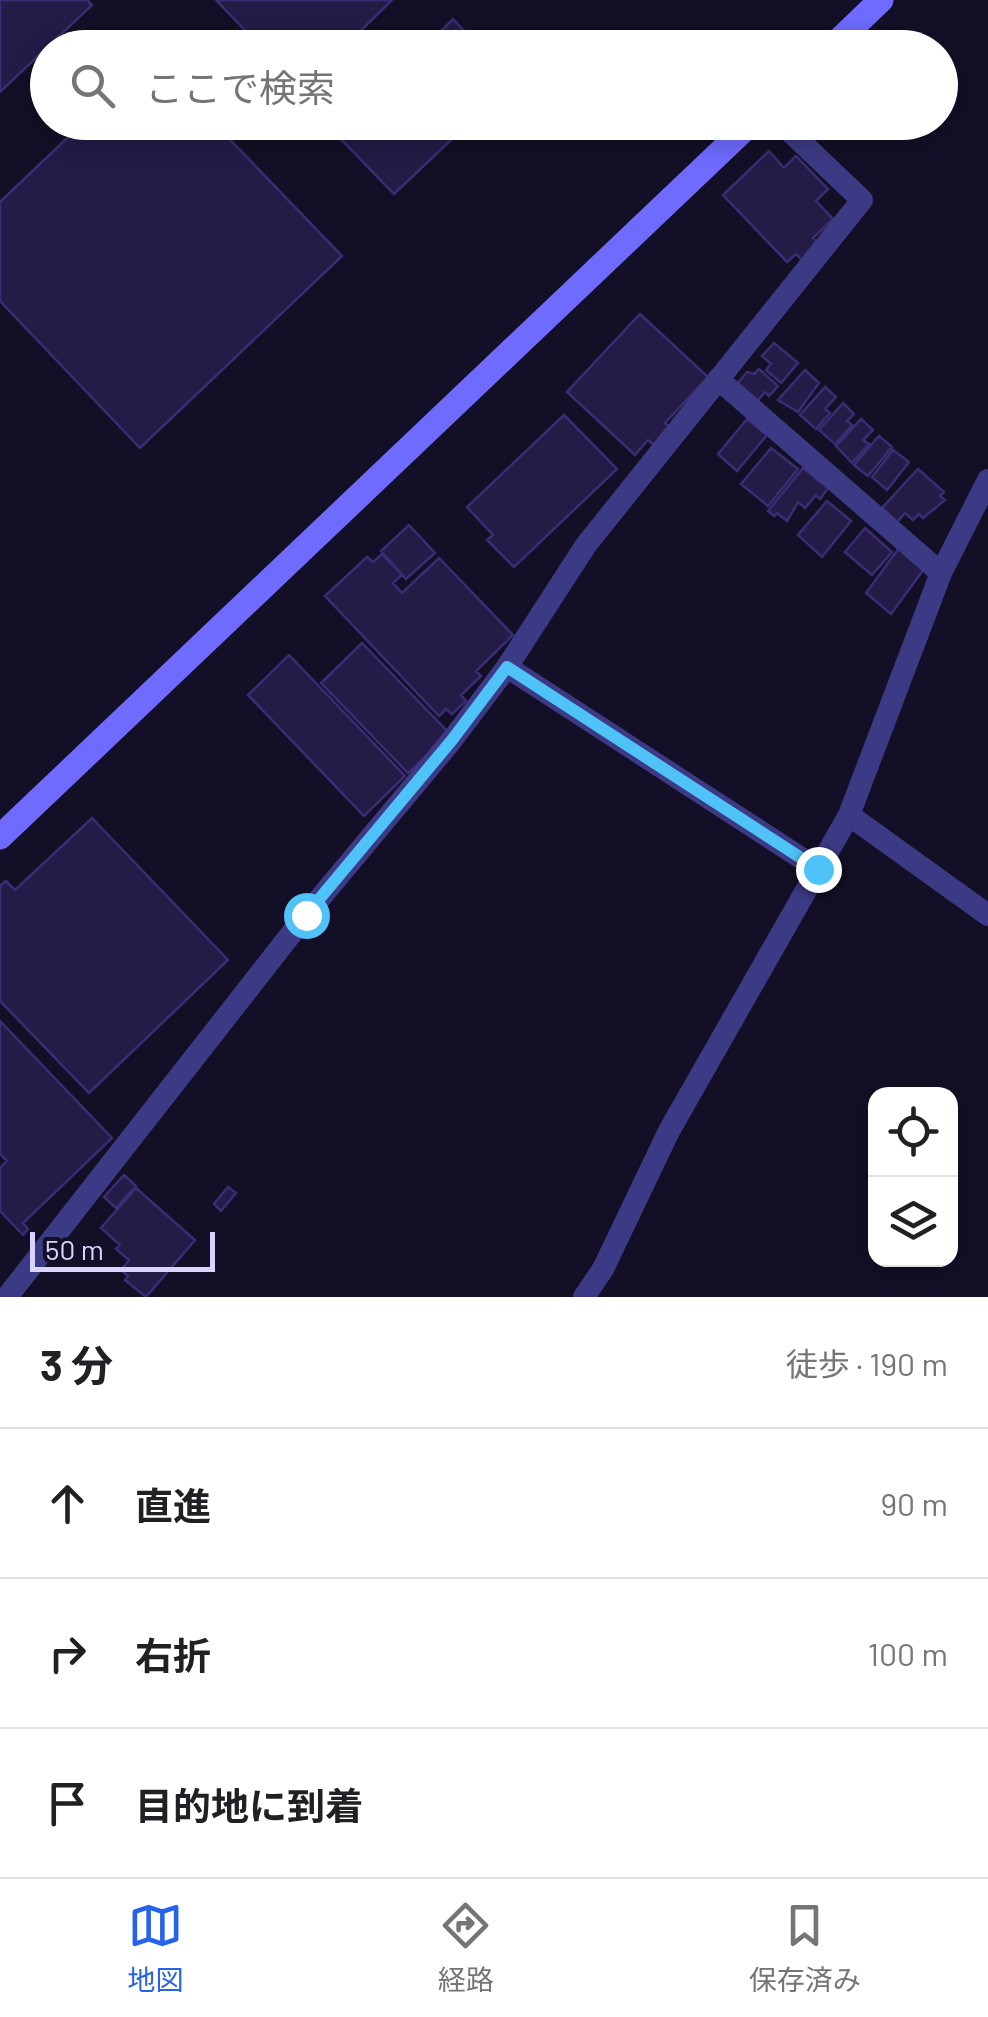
<!DOCTYPE html>
<html lang="ja">
<head>
<meta charset="utf-8">
<style>
  :root { --surface:#fff; --page:#f6f6f6; --text:#202124; --muted:#757577; --line:#e0e0e0; --accent:#2563eb }
  body { margin:0; font-family:Barlow,"Noto Sans JP",sans-serif; background:var(--page); color:var(--text) }
  .controls { position:absolute; right:30px; bottom:30px; display:grid; overflow:hidden; border-radius:20px; box-shadow:0 5px 25px #0003 }
  .controls button { width:90px; height:90px; display:grid; place-items:center; padding:0; border:0; border-bottom:2px solid var(--line); background:var(--surface); color:var(--text); font:50px sans-serif }
  .scale { position:absolute; left:30px; bottom:25px; width:185px; box-sizing:border-box; padding-left:10px; border:5px solid #d9d4ff; border-top:0; font-size:28px; line-height:35px; white-space:nowrap; color:#d9d4ff; -webkit-text-stroke:8px #130f26; paint-order:stroke }
  .stop { position:absolute; width:30px; height:30px; margin:-22px; border:8px solid #4fc3f7; border-radius:50%; background:#fff }
  .stop.end { background:#4fc3f7; border-color:#fff; box-shadow:0 2px 10px #0008 }
  .list { margin:0; padding:0; list-style:none }
  h2 { display:flex; justify-content:space-between; align-items:center; height:130px; margin:0; padding:0 40px; font-size:42px }
  h2 small { font-size:32px; font-weight:400; color:var(--muted) }
  .list li { display:grid; grid-template-columns:65px 1fr auto; gap:30px; align-items:center; box-sizing:border-box; height:150px; padding:0 40px; border-top:2px solid var(--line) }
  .list b { display:block; font-size:38px; white-space:nowrap }
  .list em { font-size:32px; font-style:normal; color:var(--muted) }
  .icon { flex:none; width:55px; height:55px; fill:none; stroke:currentColor; stroke-width:2; stroke-linecap:round; stroke-linejoin:round }
  .map { position:relative; flex:none; width:988px; height:1297px; overflow:hidden }
  .search { position:absolute; background:var(--surface); box-shadow:0 5px 25px #0003; left:30px; right:30px; top:30px; height:110px; display:flex; align-items:center; gap:25px; box-sizing:border-box; padding:0 35px; border-radius:55px; color:var(--muted); font-size:38px }
  .sheet { height:580px; background:var(--surface) }
  nav { display:flex; justify-content:space-around; align-items:center; box-sizing:border-box; height:140px; border-top:2px solid var(--line); background:var(--surface); font-size:28px; color:var(--muted) }
  nav a { display:grid; justify-items:center; gap:5px }
  nav .on { color:var(--accent) }
  .map>svg:first-child { display:block }
  .building { fill:#241b47; stroke:#3b2d73; stroke-width:2.5 }
  .lines { fill:none; stroke-linecap:round; stroke-linejoin:round }
  .street { stroke:#3d3a85; stroke-width:22 }
  .secondary { stroke:#6f6bff; stroke-width:25 }
  .route { stroke:#4fc3f7; stroke-width:12 }
</style>
</head>
<body>
<div class="map">
<svg width="988" height="1297" viewBox="0 0 988 1297">
  <rect width="100%" height="100%" fill="#130f26"/>
  <!-- building -->
  <path class="building" d="M 0,0 L 87,0 L 92,5 L 0,92 Z
    M 216,0 L 392,0 L 343,48 L 262,48 Z
    M 453,19 L 480,48 L 424,48 Z
    M 84,122 L 213,122 L 342,256 L 140,448 L 0,301 L 0,202 Z
    M 345,122 L 470,122 L 394,194 L 335,133 Z
    M 769,151 L 784,168 L 796,156 L 828,189 L 816,201 L 833,219 L 813,238 L 820,245 L 803,261 L 796,254 L 787,262 L 723,195 Z
    M 640,314 L 708,377 L 665,423 L 671,428 L 654,445 L 648,440 L 635,455 L 567,392 Z
    M 774,343 L 798,363 L 781,383 L 766,370 L 771,364 L 762,356 Z
    M 759,369 L 778,386 L 769,396 L 765,392 L 757,401 L 737,384 L 747,372 L 754,374 Z
    M 805,370 L 819,383 L 798,412 L 778,400 Z
    M 825,387 L 836,397 L 825,409 L 830,413 L 816,429 L 800,415 Z
    M 843,403 L 854,414 L 847,421 L 852,425 L 835,444 L 819,430 Z
    M 564,415 L 617,469 L 514,567 L 487,540 L 493,535 L 467,507 Z
    M 747,419 L 767,435 L 737,471 L 718,454 Z
    M 861,419 L 873,430 L 863,440 L 869,444 L 852,463 L 836,446 Z
    M 879,436 L 892,447 L 868,476 L 854,465 Z
    M 771,448 L 798,469 L 768,506 L 741,484 Z
    M 893,450 L 909,462 L 887,490 L 872,477 Z
    M 803,468 L 828,488 L 820,499 L 816,495 L 805,508 L 798,502 L 787,521 L 777,513 L 774,516 L 768,511 Z
    M 918,469 L 944,492 L 940,496 L 945,500 L 923,518 L 919,514 L 913,520 L 905,513 L 897,522 L 882,508 Z
    M 827,501 L 851,521 L 822,557 L 798,535 Z
    M 409,525 L 435,553 L 406,579 L 381,551 Z
    M 865,528 L 892,552 L 872,575 L 845,552 Z
    M 899,548 L 924,569 L 891,614 L 866,593 Z
    M 382,554 L 402,575 L 393,583 L 402,593 L 439,558 L 513,635 L 476,671 L 481,676 L 461,695 L 466,701 L 452,714 L 446,709 L 439,716 L 325,596 L 367,557 L 373,562 Z
    M 362,643 L 450,734 L 408,773 L 321,683 Z
    M 289,655 L 405,776 L 364,816 L 248,695 Z
    M 92,818 L 228,960 L 89,1093 L 0,1001 L 0,886 L 6,881 L 15,890 Z
    M 0,1021 L 112,1138 L 23,1223 L 28,1229 L 23,1235 L 0,1211 L 0,1168 L 7,1161 L 0,1154 Z
    M 124,1175 L 136,1186 L 116,1208 L 104,1197 Z
    M 228,1187 L 236,1193 L 221,1211 L 214,1204 Z
    M 136,1188 L 195,1240 L 146,1297 L 125,1280 L 128,1276 L 121,1270 L 129,1260 L 116,1249 L 120,1245 L 101,1228 Z"/>
  <g class="lines">
    <!-- street -->
    <path class="street" d="M 718,379 L 941,573
      M 507,667 L 818,869
      M 849,815 L 988,915
      M 7,1297 L 306,915 L 452,740 L 507,667 L 586,545 L 862,200 L 780,122
      M 584,1297 L 603,1269 L 669,1131 L 849,815 L 941,573 L 988,480"/>
    <!-- secondary -->
    <path class="secondary" d="M 831,48 L 881,0
      M 0,837 L 752,122"/>
  </g>
  <g class="lines">
    <!-- route -->
    <path class="route" d="M 306,915 L 452,740 L 507,667 L 818,869"/>
  </g>
</svg>
<div class="controls">
<button><svg class="icon" aria-label="locate" viewBox="0 0 24 24"><circle cx="12" cy="12" r="6"/><path d="M12 2v4M12 18v4M2 12h4M18 12h4"/></svg></button>
<button><svg class="icon" aria-label="layers" viewBox="0 0 24 24"><path d="M12 4l9 5-9 5-9-5zM3 14l9 5 9-5"/></svg></button>
</div>
<div class="scale">50 m</div>
<div class="stop" style="left:306px;top:915px"></div>
<div class="stop end" style="left:818px;top:869px"></div>
<div class="search"><svg class="icon" aria-label="search" viewBox="0 0 24 24"><circle cx="10" cy="10" r="6"/><path d="M15 15l6 6"/></svg>ここで検索</div>
</div>
<section class="sheet">
<h2>3 分<small>徒歩 · 190 m</small></h2>
<ul class="list">
<li><svg class="icon" aria-label="ahead" viewBox="0 0 24 24"><path d="M12 20V5M6 11l6-6 6 6"/></svg><div><b>直進</b></div><em>90 m</em></li>
<li><svg class="icon" aria-label="right" viewBox="0 0 24 24"><path d="M7 20v-9h11M14 6l5 5-5 5"/></svg><div><b>右折</b></div><em>100 m</em></li>
<li><svg class="icon" aria-label="arrive" viewBox="0 0 24 24"><path d="M6 21V4h12l-3 4 3 4H6"/></svg><div><b>目的地に到着</b></div></li>
</ul>
</section>
<nav>
<a class="on"><svg class="icon" aria-label="map" viewBox="0 0 24 24"><path d="M3 6l6-2 6 2 6-2v14l-6 2-6-2-6 2zM9 4v14M15 6v14"/></svg>地図</a>
<a><svg class="icon" aria-label="directions" viewBox="0 0 24 24"><path d="M12 3l9 9-9 9-9-9zM9 14v-3h6M13 9l2 2-2 2"/></svg>経路</a>
<a><svg class="icon" aria-label="saved" viewBox="0 0 24 24"><path d="M7 4h10v16l-5-4-5 4z"/></svg>保存済み</a>
</nav>
</body>
</html>
